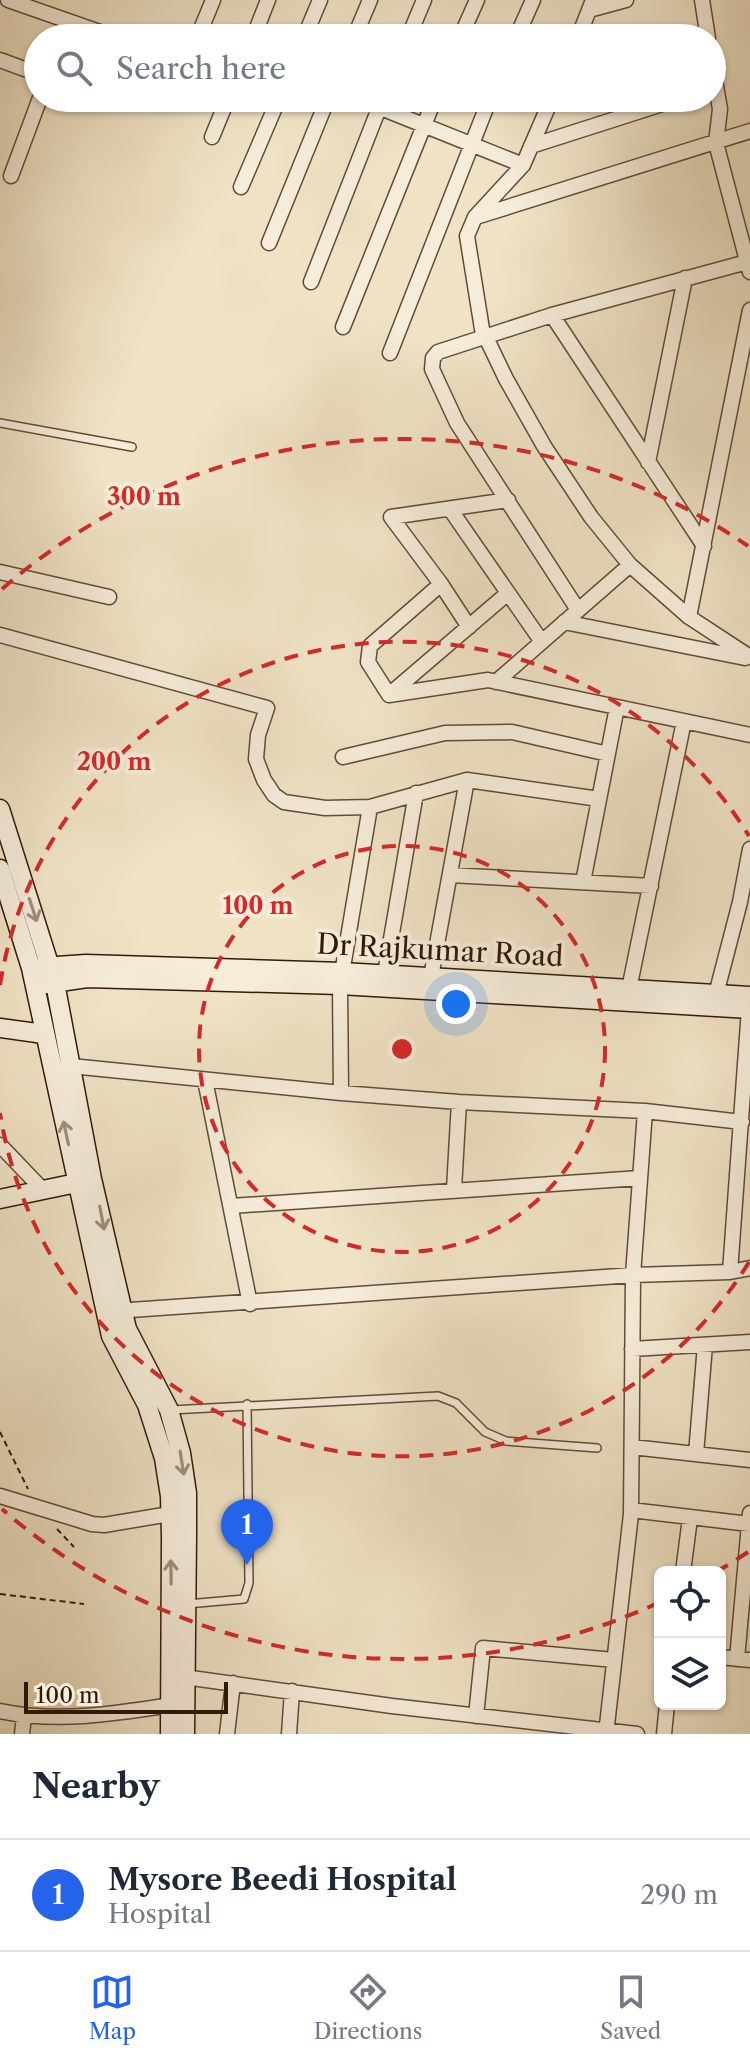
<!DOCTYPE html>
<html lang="en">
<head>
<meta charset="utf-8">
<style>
  :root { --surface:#fff; --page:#f6f6f7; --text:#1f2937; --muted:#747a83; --line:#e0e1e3; --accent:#2563eb }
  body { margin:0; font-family:"Libre Caslon Text",serif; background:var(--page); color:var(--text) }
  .controls { position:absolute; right:24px; bottom:24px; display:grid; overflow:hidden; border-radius:12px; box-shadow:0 2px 6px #0004 }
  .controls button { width:72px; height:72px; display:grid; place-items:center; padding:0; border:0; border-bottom:2px solid var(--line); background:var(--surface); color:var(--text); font:40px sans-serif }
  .scale { position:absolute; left:24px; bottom:20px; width:204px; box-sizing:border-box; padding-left:8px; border:4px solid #321a09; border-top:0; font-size:22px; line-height:28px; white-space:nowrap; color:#321a09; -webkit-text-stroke:6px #f5ecd9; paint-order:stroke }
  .you { position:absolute; left:456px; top:1004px; width:28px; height:28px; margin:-20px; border:6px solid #fff; border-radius:50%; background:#1a73e8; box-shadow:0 0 0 12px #1a73e833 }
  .badge { display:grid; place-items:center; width:52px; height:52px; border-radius:50%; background:var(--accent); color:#fff; font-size:26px; font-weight:700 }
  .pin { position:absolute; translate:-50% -66px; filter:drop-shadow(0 2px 4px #0008) }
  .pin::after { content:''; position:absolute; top:42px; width:28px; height:24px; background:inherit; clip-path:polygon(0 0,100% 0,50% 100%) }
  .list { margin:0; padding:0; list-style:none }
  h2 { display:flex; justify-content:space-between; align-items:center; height:104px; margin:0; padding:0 32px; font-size:34px }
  h2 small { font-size:26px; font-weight:400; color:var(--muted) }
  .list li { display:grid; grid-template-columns:52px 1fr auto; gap:24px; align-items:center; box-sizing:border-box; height:112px; padding:0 32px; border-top:2px solid var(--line) }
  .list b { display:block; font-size:30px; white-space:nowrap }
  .list p { margin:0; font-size:26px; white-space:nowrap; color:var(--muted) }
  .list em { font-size:26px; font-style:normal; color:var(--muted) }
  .icon { flex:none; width:44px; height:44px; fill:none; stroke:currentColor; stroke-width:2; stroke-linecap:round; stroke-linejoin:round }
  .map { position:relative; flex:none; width:750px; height:1734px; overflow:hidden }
  .search { position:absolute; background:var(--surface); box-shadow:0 2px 6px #0004; left:24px; right:24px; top:24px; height:88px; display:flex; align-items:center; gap:20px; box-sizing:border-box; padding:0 28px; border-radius:44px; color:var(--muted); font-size:30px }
  .sheet { height:216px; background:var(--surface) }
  nav { display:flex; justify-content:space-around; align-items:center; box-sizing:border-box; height:112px; border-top:2px solid var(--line); background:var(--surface); font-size:22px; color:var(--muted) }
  nav a { display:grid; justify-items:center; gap:4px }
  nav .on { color:var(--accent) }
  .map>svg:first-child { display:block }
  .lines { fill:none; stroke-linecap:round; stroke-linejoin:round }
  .lane-casing { stroke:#614c38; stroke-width:10 }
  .street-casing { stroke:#614c38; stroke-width:17 }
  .secondary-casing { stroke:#321a09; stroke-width:21 }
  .path { stroke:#321a09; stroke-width:2; stroke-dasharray:6 4; stroke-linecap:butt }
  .lane { stroke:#f5ecd9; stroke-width:7 }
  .street { stroke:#f5ecd9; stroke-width:14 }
  .secondary { stroke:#f5ecd9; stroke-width:18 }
  .oneway { stroke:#9d8e7b }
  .ring { fill:none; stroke:#d62828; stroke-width:4; stroke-dasharray:14 10 }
  .labels { text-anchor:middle; stroke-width:8; stroke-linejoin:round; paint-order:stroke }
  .street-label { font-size:28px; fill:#321a09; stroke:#f5ecd9 }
  .centre { fill:#d62828; stroke:#f5ecd9; stroke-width:4 }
  .ring-label { font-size:24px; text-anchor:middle; font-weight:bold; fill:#d62828; stroke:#f5ecd9; stroke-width:8; stroke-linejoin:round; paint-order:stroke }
</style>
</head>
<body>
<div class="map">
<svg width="750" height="1734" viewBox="0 0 750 1734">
  <rect width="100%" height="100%" fill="#efe2c5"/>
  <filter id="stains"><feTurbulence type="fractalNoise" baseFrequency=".0025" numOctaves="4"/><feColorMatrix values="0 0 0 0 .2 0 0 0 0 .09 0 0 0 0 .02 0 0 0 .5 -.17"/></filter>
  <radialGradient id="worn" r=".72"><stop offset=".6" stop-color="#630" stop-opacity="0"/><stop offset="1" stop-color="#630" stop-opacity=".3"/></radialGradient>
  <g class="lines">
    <!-- lane casing -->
    <g class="lane-casing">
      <path id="lane" d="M 0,423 L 132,447
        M 171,1410 L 438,1396 L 456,1403 L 485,1432 L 506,1441 L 597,1448
        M 187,1604 L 244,1599 L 249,1583 L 247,1404"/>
    </g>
    <!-- street casing -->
    <g class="street-casing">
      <path id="street" d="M 8,0 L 117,38
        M 702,0 L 708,38
        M 589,10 L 626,0
        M 209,38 L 199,34 L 213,0
        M 253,38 L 268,0
        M 304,38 L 320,0
        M 354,38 L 370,0
        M 408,38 L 424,0
        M 460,38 L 477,0
        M 516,38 L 533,0
        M 578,38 L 593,0
        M 0,60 L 38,74
        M 712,63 L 720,109 L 716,143 L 750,272
        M 120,98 L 129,100 L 139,98
        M 356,98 L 523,165
        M 552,98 L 523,165 L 475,217 L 467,236 L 482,329 L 506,379 L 544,446 L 591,517 L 630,565 L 689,617 L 750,657
        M 212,137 L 228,98
        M 531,146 L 681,98
        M 11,176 L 40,98
        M 241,187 L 279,98
        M 476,217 L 750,131
        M 269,243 L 328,98
        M 311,282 L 383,98
        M 552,315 L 704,546
        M 343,327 L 435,98
        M 390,353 L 490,98
        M 648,462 L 685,278
        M 450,509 L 542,642
        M 0,572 L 109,597
        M 578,610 L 457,423 L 432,369 L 433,358 L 438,352 L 552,315 L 747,262
        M 689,617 L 750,310
        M 564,622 L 745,658
        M 469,627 L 441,584 L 391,517 L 508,500
        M 0,635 L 267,708 L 258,735 L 256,759 L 264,780 L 274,795 L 284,802 L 325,808 L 370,807 L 467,780 L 599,799
        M 496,682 L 630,565
        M 390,694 L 508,593
        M 389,695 L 488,680 L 750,735
        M 389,695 L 368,662 L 370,646 L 441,584
        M 343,757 L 445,733 L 512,732 L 608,754
        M 450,875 L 651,886
        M 583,882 L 617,707
        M 385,974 L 416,793
        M 431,977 L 467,780
        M 629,989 L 684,721
        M 714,1002 L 740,902 L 750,849
        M 71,1066 L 341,1093 L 459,1102 L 645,1111 L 742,1122
        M 205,1080 L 250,1304
        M 341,1093 L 340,985 L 370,807
        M 0,1145 L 43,1190
        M 454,1189 L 459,1102
        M 231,1206 L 640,1178
        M 730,1272 L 749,1009
        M 116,1311 L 633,1275 L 730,1272 L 750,1268
        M 632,1349 L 750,1342
        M 632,1447 L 750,1460
        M 696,1454 L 705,1345
        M 0,1496 L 92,1524 L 104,1525 L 170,1514
        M 631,1510 L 749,1524
        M 683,1572 L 690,1518
        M 720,1657 L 750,1660
        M 737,1659 L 750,1513
        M 177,1676 L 392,1706 L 637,1734
        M 0,1711 C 57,1723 113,1714 171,1705
        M 476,1716 L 483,1648 L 614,1660
        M 22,1734 L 24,1716
        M 227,1734 L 233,1683
        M 289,1734 L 292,1691
        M 606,1734 L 631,1514 L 633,1275 L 645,1111
        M 664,1734 L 667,1704"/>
    </g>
    <!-- secondary casing -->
    <g class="secondary-casing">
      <path id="secondary" d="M 0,809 L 55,983 L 92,1179 L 127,1329 L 169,1410 L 181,1453 L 187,1493 L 187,1535 L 185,1734
        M 0,869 L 31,968 L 111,1336 L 147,1405 L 164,1458 L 170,1496 L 171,1537 L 170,1734
        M 42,967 L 86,964 L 342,972 L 750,996
        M 46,984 L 87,978 L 340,985 L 750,1009
        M 0,1028 L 44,1034
        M 0,1199 L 86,1181"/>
    </g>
    <!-- path -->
    <path class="path" d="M 0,1432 L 28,1489
      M 57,1529 L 74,1547
      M 0,1594 L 84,1604"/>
    <!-- lane -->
    <use href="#lane" class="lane"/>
    <!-- street -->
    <use href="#street" class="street"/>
    <!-- secondary -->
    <use href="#secondary" class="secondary"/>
  </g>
  <!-- one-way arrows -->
  <defs><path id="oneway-shaft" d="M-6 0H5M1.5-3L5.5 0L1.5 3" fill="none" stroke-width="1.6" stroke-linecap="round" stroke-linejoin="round" transform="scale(2)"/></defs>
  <g class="oneway">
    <use href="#oneway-shaft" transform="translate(33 910) rotate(72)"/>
    <use href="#oneway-shaft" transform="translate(66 1133) rotate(-102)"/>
    <use href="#oneway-shaft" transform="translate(102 1218) rotate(79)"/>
    <use href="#oneway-shaft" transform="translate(182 1463) rotate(81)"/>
    <use href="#oneway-shaft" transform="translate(171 1572) rotate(-91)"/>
  </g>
  <!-- distance rings -->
  <g class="ring">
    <circle cx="402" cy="1049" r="203"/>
    <path d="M749 1262A407 407 0 0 1 0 1113M0 985A407 407 0 0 1 749 836"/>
    <path d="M748 1552A610 610 0 0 1 716 1572M660 1602A610 610 0 0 1 2 1509M2 589A610 610 0 0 1 748 546"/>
  </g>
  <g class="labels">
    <!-- street labels -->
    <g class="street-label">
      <text transform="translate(440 950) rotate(3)" y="10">Dr Rajkumar Road</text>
    </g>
  </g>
  <circle cx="402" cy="1049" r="12" class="centre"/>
  <g class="ring-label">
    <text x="144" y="505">300 m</text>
    <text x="114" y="770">200 m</text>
    <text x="258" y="914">100 m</text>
  </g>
  <rect width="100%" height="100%" filter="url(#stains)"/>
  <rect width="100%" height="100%" fill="url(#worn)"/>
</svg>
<div class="controls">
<button><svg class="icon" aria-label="locate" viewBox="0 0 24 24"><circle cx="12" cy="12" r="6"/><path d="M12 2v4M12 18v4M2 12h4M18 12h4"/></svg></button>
<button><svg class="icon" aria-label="layers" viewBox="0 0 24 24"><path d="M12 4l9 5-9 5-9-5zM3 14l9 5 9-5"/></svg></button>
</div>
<div class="scale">100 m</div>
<div class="you"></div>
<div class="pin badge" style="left:247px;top:1565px">1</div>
<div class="search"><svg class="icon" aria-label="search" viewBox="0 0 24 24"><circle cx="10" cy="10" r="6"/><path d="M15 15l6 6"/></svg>Search here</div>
</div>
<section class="sheet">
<h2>Nearby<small></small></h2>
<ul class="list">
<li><span class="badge">1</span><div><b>Mysore Beedi Hospital</b><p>Hospital</p></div><em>290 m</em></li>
</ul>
</section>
<nav>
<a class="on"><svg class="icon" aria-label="map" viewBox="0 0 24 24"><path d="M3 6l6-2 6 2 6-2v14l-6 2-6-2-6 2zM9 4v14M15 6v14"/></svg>Map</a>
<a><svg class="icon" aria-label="directions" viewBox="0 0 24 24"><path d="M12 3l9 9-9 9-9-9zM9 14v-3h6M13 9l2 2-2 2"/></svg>Directions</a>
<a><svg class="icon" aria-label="saved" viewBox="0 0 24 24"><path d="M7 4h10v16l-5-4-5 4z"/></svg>Saved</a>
</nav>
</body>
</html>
